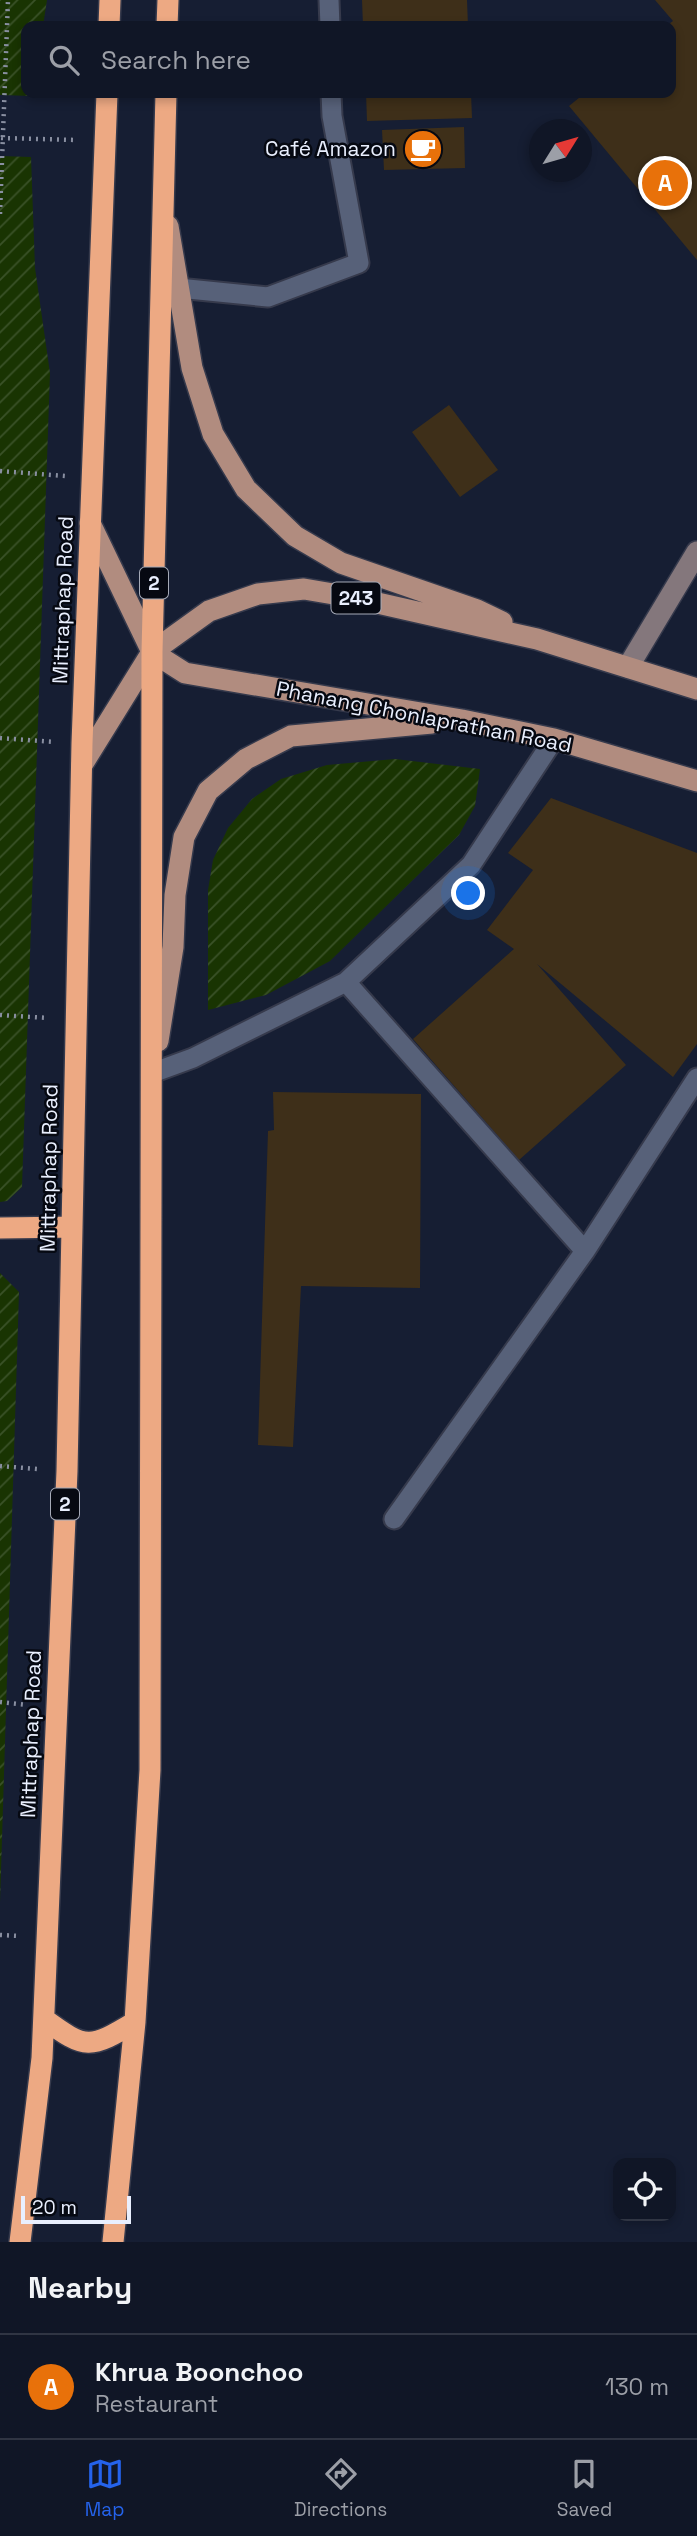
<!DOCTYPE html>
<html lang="en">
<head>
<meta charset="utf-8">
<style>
  :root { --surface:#101626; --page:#191f2e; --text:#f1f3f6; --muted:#9c9fa7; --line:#303543; --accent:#2563eb }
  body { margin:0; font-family:"Space Grotesk",sans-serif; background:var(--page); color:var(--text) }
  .controls { position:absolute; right:21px; bottom:21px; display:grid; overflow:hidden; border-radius:14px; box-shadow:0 4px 10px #0003 }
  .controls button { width:63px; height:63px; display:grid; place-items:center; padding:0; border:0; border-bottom:2px solid var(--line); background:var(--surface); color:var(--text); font:35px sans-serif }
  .compass { position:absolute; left:529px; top:119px; width:63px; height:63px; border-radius:50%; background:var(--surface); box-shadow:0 4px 10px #0003; rotate:53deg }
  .scale { position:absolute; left:21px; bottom:18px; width:110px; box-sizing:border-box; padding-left:7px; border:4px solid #e9effe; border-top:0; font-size:19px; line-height:24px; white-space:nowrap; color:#e9effe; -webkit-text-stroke:5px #060912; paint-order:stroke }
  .you { position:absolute; left:469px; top:894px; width:24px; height:24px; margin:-18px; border:5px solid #fff; border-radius:50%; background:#1a73e8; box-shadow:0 0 0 10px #1a73e833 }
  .badge { display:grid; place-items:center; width:46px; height:46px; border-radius:50%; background:var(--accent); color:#fff; font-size:23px; font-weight:700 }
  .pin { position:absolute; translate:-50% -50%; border:4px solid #fff; box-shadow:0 2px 7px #0006 }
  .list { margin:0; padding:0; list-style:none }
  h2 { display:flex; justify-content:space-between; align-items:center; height:91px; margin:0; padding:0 28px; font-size:30px }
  h2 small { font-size:23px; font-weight:400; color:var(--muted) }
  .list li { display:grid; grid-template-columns:46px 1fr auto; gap:21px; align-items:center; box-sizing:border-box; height:105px; padding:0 28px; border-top:2px solid var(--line) }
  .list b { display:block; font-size:26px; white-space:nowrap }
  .list p { margin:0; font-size:23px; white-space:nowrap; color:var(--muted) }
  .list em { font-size:23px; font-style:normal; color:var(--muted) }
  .icon { flex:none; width:38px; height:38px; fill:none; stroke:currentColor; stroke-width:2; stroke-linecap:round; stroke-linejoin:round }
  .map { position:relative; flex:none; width:697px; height:2242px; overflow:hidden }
  .search { position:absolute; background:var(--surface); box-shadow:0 4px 10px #0003; left:21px; right:21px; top:21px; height:77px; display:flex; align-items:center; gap:18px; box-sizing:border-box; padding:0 24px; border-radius:14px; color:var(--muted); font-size:26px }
  .sheet { height:196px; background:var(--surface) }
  nav { display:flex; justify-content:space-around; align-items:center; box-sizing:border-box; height:98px; border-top:2px solid var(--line); background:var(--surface); font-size:19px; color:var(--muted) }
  nav a { display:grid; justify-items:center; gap:4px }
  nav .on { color:var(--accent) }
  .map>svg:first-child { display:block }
  .garden { fill:url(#garden-furrows) }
  .building { fill:#3e2f19 }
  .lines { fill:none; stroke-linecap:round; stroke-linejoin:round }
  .lane-casing { stroke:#363a4c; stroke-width:23 }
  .secondary-casing { stroke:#363a4c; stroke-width:24 }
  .primary-casing { stroke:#363a4c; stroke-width:24 }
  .highway-casing { stroke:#363a4c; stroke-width:24 }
  .path { stroke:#898fa1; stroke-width:4.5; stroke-dasharray:2 5; stroke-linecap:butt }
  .lane { stroke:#576179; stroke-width:19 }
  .secondary { stroke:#84777c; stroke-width:21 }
  .primary { stroke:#b18c7f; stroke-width:21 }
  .highway { stroke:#eda983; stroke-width:21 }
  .labels { text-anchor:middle; stroke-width:5; stroke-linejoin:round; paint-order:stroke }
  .shield { fill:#060912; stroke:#a5aab7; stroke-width:2 }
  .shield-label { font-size:19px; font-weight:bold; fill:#e9effe }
  .poi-label { font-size:21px; fill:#e9effe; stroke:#060912; text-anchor:end }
  .street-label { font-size:21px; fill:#e9effe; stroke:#060912 }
</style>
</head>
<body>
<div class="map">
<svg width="697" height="2242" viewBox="0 0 697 2242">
  <defs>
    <pattern id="garden-furrows" width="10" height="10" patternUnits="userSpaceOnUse" patternTransform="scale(1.75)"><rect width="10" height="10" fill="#193402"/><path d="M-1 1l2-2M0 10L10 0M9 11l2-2" fill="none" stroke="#3a5228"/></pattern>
  </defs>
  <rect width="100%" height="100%" fill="#161e33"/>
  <!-- garden -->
  <path class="garden" d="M 0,0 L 47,0 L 43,26 L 26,26 L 26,93 L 32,93 L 32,96 L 0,95 Z
    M 0,156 L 31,157 L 35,268 L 50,373 L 22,1187 L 7,1201 L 0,1202 Z
    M 395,759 L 480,769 L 475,806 L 459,835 L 330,961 L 266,995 L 208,1010 L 208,890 L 213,860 L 228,828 L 252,799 L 281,779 L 327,765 Z
    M 0,1273 L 19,1292 L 0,1903 Z"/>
  <!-- building -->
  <path class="building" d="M 362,0 L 467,0 L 468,26 L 363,26 Z
    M 655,0 L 697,0 L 697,260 L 569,106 L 585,93 L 671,93 L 671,26 L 666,26 L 673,21 Z
    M 366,93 L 471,93 L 472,118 L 367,121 Z
    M 464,127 L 465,168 L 384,170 L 382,130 Z
    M 449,405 L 498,470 L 460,497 L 412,432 Z
    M 551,798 L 697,853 L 697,1044 L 673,1077 L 537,964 L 626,1065 L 519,1160 L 413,1039 L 514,949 L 487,930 L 533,870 L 508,853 Z
    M 273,1092 L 421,1094 L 420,1288 L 301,1286 L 293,1447 L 258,1445 L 268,1131 L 274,1130 Z"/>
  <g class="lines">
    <!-- lane casing -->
    <g class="lane-casing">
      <path id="lane" d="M 329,0 L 330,26
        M 178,288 L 268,297 L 359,263 L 332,116 L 331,93
        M 346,982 L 585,1251
        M 152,1073 L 193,1058 L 346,982 L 471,865 L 554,739
        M 394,1519 L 585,1251 L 697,1078"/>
    </g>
    <!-- secondary casing -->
    <g class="secondary-casing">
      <path id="secondary" d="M 628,667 L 697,552"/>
    </g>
    <!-- primary casing -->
    <g class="primary-casing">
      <path id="primary" d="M 168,226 L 192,368 L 213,434 L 246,489 L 295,536 L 341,563 L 477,610 L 502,622
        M 90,523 L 152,652 L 185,673 L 462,720 L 554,739 L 697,781
        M 82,765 L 152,652 L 209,611 L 258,594 L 304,589 L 351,597 L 537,639 L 697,689
        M 158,1041 L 173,947 L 175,895 L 184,837 L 208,791 L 246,759 L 291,736 L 432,723"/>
    </g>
    <!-- highway casing -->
    <g class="highway-casing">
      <path id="highway" d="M 109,26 L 110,0
        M 167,26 L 168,0
        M 0,1228 L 72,1227
        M 44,2019 C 86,2050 90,2049 135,2022
        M 20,2242 L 42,2058 L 67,1471 L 82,743 L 107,93
        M 113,2242 L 135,2022 L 150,1770 L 152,652 L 166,93"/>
    </g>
    <!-- path -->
    <path class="path" d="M 1,138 L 76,140
      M 0,214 L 8,0
      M 0,471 L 65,476
      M 0,738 L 55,742
      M 0,1015 L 48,1018
      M 0,1466 L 37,1469
      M 0,1702 L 27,1705
      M 0,1935 L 20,1936"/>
    <!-- lane -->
    <use href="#lane" class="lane"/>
    <!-- secondary -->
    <use href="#secondary" class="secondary"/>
    <!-- primary -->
    <use href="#primary" class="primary"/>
    <!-- highway -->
    <use href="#highway" class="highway"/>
  </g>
  <!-- icons -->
  <defs>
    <g id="cafe-disc" transform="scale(2.0125)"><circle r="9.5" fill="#e8710a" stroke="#060912"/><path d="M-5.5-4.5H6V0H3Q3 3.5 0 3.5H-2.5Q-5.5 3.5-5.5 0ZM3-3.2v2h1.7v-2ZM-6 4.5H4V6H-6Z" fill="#fff"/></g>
  </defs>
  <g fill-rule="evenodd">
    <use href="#cafe-disc" x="423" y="149"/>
  </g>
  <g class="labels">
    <!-- shield labels -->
    <g class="shield">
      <rect x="140" y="567.5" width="28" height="31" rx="5"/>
      <rect x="331.5" y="582.5" width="49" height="31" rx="5"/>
      <rect x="51" y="1488.5" width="28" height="31" rx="5"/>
    </g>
    <g class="shield-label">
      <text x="154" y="590">2</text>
      <text x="356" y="605">243</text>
      <text x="65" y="1511">2</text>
    </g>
    <!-- poi labels -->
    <g class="poi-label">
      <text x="396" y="156">Café Amazon</text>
    </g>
    <!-- street labels -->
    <g class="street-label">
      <text transform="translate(63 600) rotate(-88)" y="7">Mittraphap Road</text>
      <text transform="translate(424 717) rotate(11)" y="7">Phanang Chonlaprathan Road</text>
      <text transform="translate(49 1168) rotate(-89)" y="7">Mittraphap Road</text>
      <text transform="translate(31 1734) rotate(-88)" y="7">Mittraphap Road</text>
    </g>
  </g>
</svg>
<div class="controls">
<button><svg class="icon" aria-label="locate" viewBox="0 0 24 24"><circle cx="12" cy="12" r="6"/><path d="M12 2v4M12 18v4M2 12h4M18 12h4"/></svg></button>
</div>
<svg class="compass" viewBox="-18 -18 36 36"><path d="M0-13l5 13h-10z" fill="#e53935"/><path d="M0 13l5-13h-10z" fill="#9c9fa7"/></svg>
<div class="scale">20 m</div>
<div class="you"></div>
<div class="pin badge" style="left:665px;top:183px;background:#e8710a">A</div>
<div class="search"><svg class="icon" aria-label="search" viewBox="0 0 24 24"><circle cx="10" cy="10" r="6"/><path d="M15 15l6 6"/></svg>Search here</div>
</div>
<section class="sheet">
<h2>Nearby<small></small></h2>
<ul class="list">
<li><span class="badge" style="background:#e8710a">A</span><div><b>Khrua Boonchoo</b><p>Restaurant</p></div><em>130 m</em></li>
</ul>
</section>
<nav>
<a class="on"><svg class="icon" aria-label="map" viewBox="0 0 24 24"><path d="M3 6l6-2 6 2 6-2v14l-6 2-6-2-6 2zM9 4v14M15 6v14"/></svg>Map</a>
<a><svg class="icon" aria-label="directions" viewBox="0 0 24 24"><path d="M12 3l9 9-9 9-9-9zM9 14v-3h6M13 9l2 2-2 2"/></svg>Directions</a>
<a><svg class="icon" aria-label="saved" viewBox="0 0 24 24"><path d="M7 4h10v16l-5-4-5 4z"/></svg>Saved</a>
</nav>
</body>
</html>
